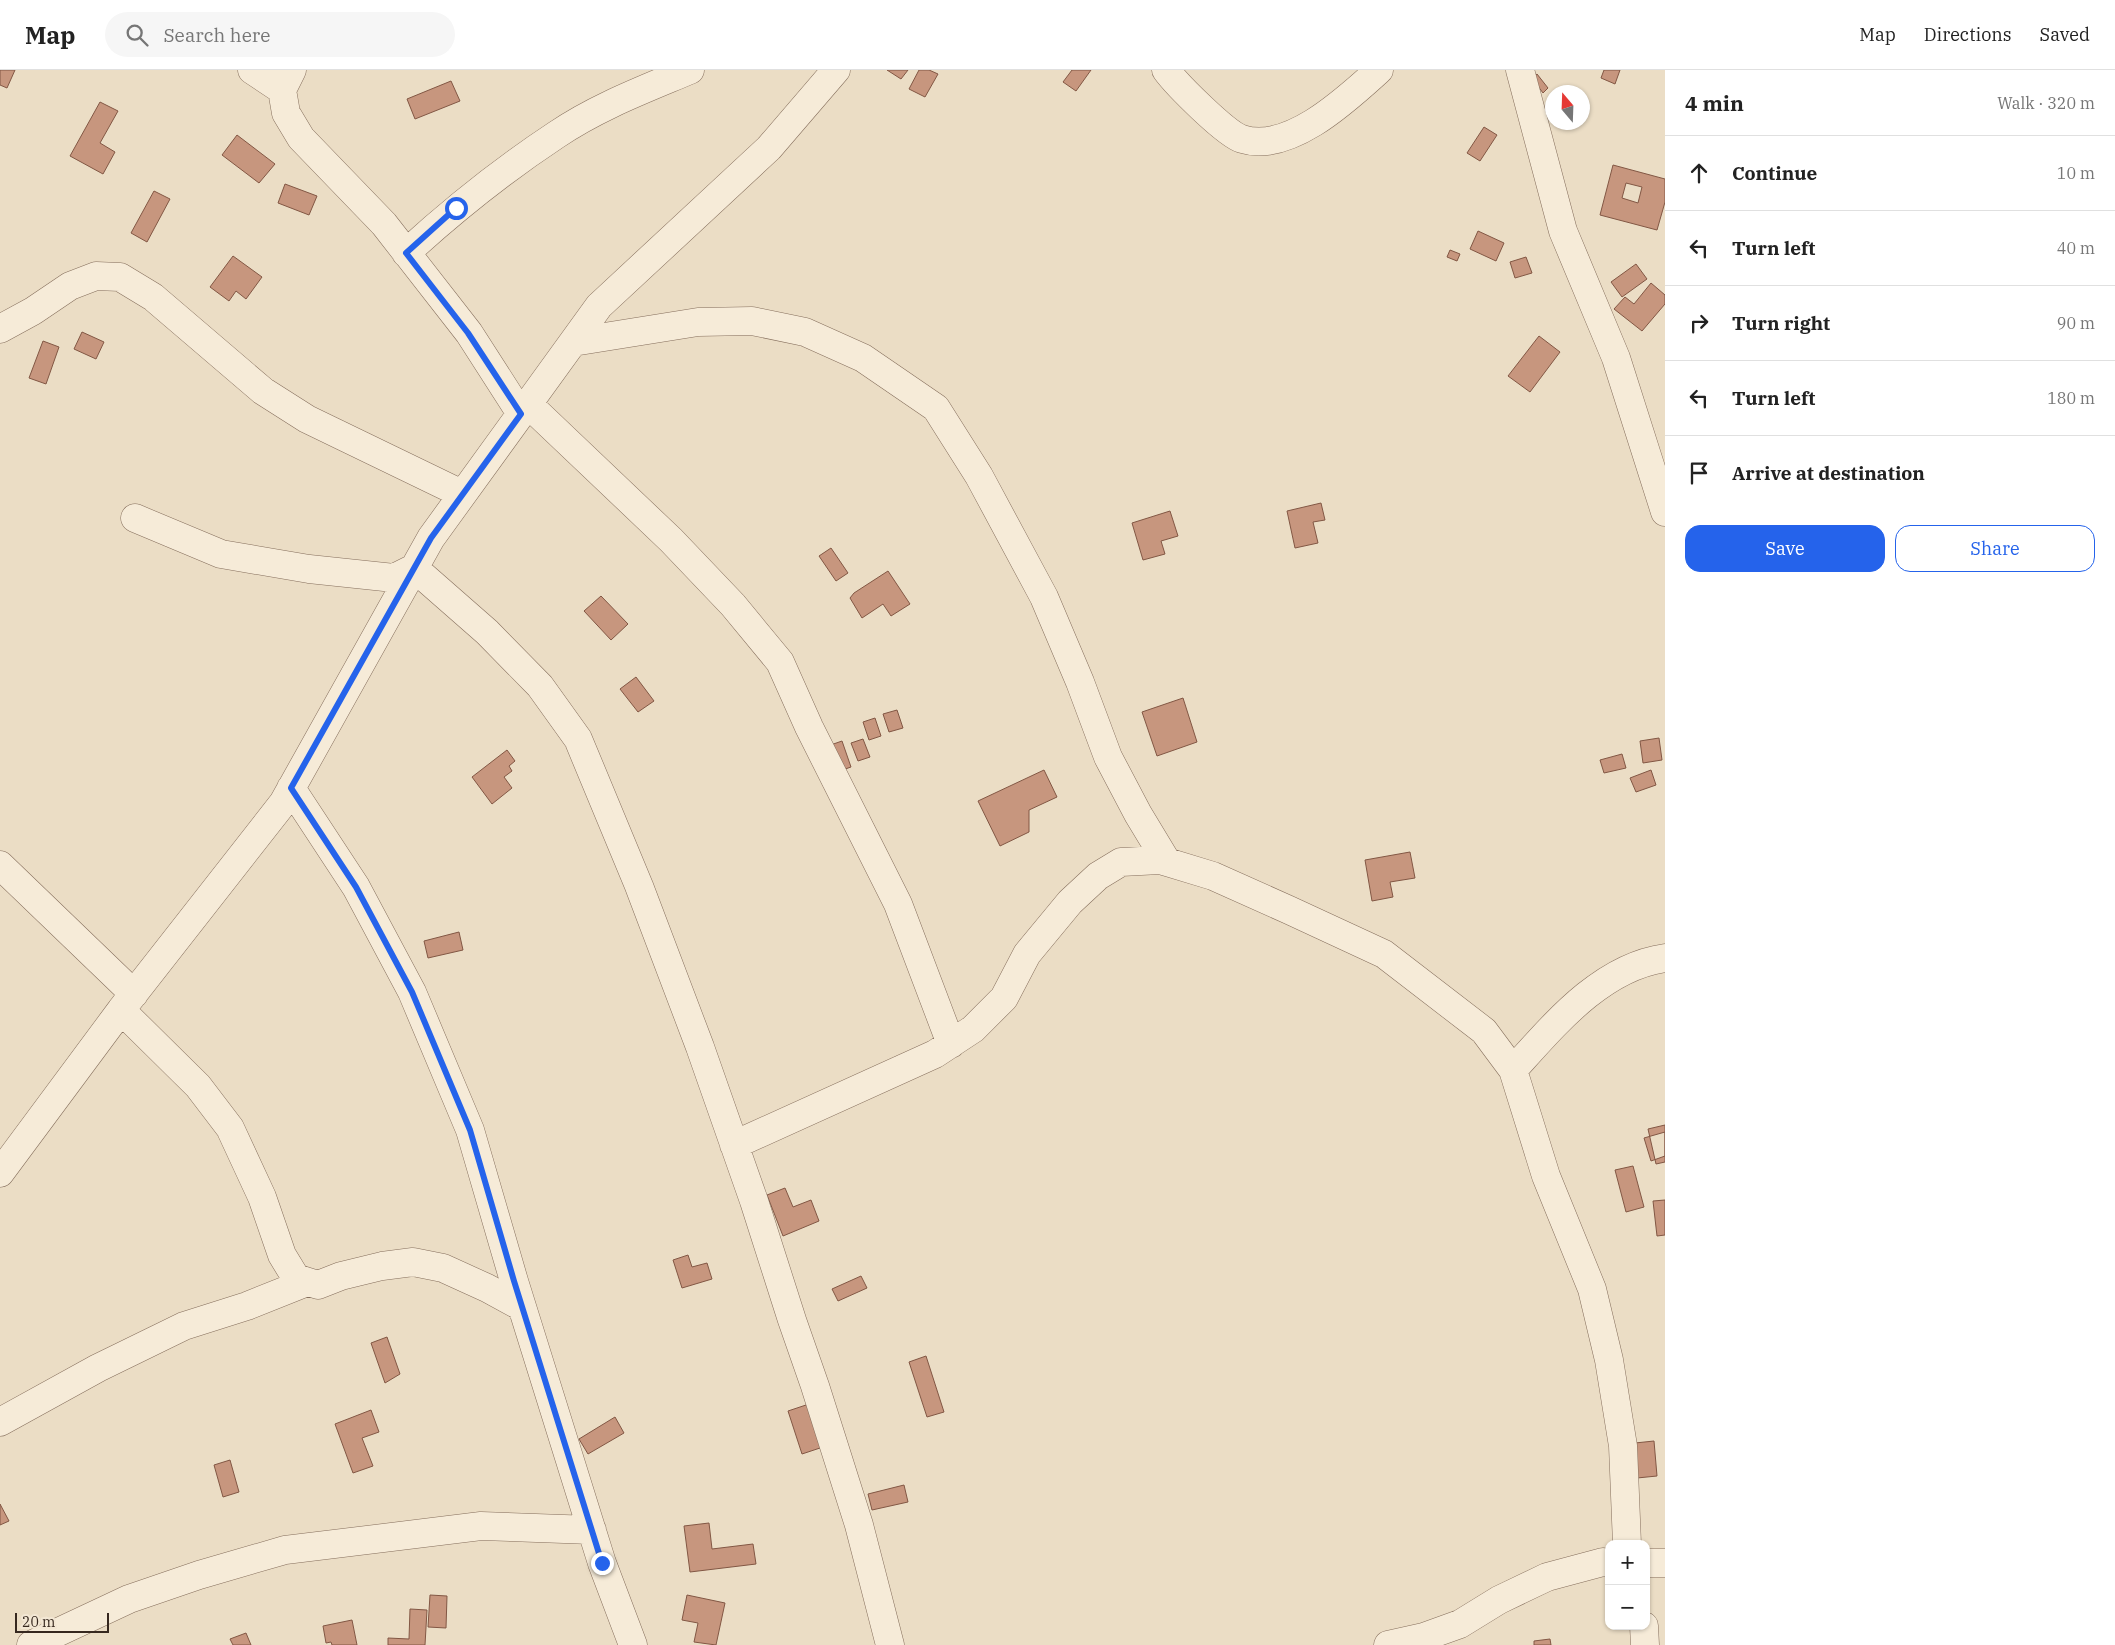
<!DOCTYPE html>
<html lang="en">
<head>
<meta charset="utf-8">
<style>
  :root { --surface:#fff; --page:#f6f6f6; --text:#222; --muted:#767676; --line:#e0e0e0; --accent:#2563eb }
  body { margin:0; font-family:"IBM Plex Serif",serif; background:var(--page); color:var(--text) }
  .controls { position:absolute; right:15px; bottom:15px; display:grid; overflow:hidden; border-radius:10px; box-shadow:0 1px 4px #0004 }
  .controls button { width:45px; height:45px; display:grid; place-items:center; padding:0; border:0; border-bottom:1px solid var(--line); background:var(--surface); color:var(--text); font:25px sans-serif }
  .compass { position:absolute; left:1545px; top:15px; width:45px; height:45px; border-radius:50%; background:var(--surface); box-shadow:0 1px 4px #0004; rotate:341deg }
  .scale { position:absolute; left:15px; bottom:12px; width:94px; box-sizing:border-box; padding-left:5px; border:2px solid #36281f; border-top:0; font-size:14px; line-height:18px; white-space:nowrap; color:#36281f; -webkit-text-stroke:4px #f3e7d4; paint-order:stroke }
  .stop { position:absolute; width:15px; height:15px; margin:-11px; border:4px solid #2563eb; border-radius:50%; background:#fff }
  .stop.end { background:#2563eb; border-color:#fff; box-shadow:0 1px 5px #0008 }
  .list { margin:0; padding:0; list-style:none }
  h2 { display:flex; justify-content:space-between; align-items:center; height:65px; margin:0; padding:0 20px; font-size:21px }
  h2 small { font-size:16px; font-weight:400; color:var(--muted) }
  .list li { display:grid; grid-template-columns:32px 1fr auto; gap:15px; align-items:center; box-sizing:border-box; height:75px; padding:0 20px; border-top:1px solid var(--line) }
  .list b { display:block; font-size:19px; white-space:nowrap }
  .list em { font-size:16px; font-style:normal; color:var(--muted) }
  .actions { display:flex; gap:10px; padding:15px 20px }
  .actions a { flex:1; padding:11px 0; border:1px solid var(--accent); border-radius:15px; text-align:center; font-size:18px; color:var(--accent) }
  .actions .main { background:var(--accent); color:#fff }
  .icon { flex:none; width:28px; height:28px; fill:none; stroke:currentColor; stroke-width:2; stroke-linecap:round; stroke-linejoin:round }
  .map { position:relative; flex:none; width:1665px; height:1575px; overflow:hidden }
  header { display:flex; align-items:center; gap:30px; box-sizing:border-box; height:70px; padding:0 25px; background:var(--surface); border-bottom:1px solid var(--line) }
  header strong { font-size:24px }
  nav { display:flex; gap:28px; margin-inline-start:auto; font-size:18px }
  .search { width:350px; height:45px; background:var(--page); display:flex; align-items:center; gap:12px; box-sizing:border-box; padding:0 18px; border-radius:28px; color:var(--muted); font-size:19px }
  main { display:flex }
  aside { flex:1; background:var(--surface) }
  .map>svg:first-child { display:block }
  .building { fill:#c7967e; stroke:#825744; fill-rule:evenodd }
  .lines { fill:none; stroke-linecap:round; stroke-linejoin:round }
  .minor-casing { stroke:#856e5c; stroke-width:29 }
  .minor { stroke:#f6ebd8; stroke-width:28 }
  .route { stroke:#2563eb; stroke-width:6 }
</style>
</head>
<body>
<header>
<strong>Map</strong>
<div class="search"><svg class="icon" aria-label="search" viewBox="0 0 24 24"><circle cx="10" cy="10" r="6"/><path d="M15 15l6 6"/></svg>Search here</div>
<nav><a>Map</a><a>Directions</a><a>Saved</a></nav>
</header>
<main>
<div class="map">
<svg width="1665" height="1575" viewBox="0 0 1665 1575">
  <rect width="100%" height="100%" fill="#ebddc5"/>
  <!-- building -->
  <path class="building" d="M 0,0 L 15,0 L 7,18 L 0,15 Z
    M 887,0 L 908,0 L 901,9 Z
    M 919,0 L 929,0 L 938,4 L 925,27 L 909,19 Z
    M 1072,0 L 1091,0 L 1076,21 L 1063,12 Z
    M 1604,0 L 1620,0 L 1615,14 L 1601,8 Z
    M 1537,4 L 1548,18 L 1543,23 L 1532,8 Z
    M 451,11 L 460,31 L 415,49 L 407,29 Z
    M 100,32 L 118,41 L 100,73 L 115,82 L 103,104 L 70,86 Z
    M 1484,57 L 1497,65 L 1480,91 L 1467,83 Z
    M 237,65 L 275,94 L 259,113 L 222,85 Z
    M 1613,95 L 1665,109 L 1665,132 L 1657,160 L 1600,145 ZM 1626,113 L 1642,117 L 1638,133 L 1622,128 Z
    M 285,114 L 317,126 L 309,145 L 278,133 Z
    M 154,121 L 170,129 L 147,172 L 131,163 Z
    M 1478,161 L 1504,173 L 1496,191 L 1470,179 Z
    M 1450,180 L 1460,184 L 1457,191 L 1447,187 Z
    M 233,186 L 262,207 L 246,229 L 236,221 L 229,231 L 210,217 Z
    M 1526,187 L 1532,203 L 1515,208 L 1510,192 Z
    M 1636,194 L 1647,209 L 1622,227 L 1611,212 Z
    M 1651,213 L 1665,225 L 1665,234 L 1642,261 L 1614,239 L 1625,227 L 1634,234 Z
    M 82,262 L 104,272 L 96,289 L 74,279 Z
    M 1539,266 L 1560,282 L 1530,322 L 1508,306 Z
    M 43,271 L 59,277 L 46,314 L 29,308 Z
    M 1321,433 L 1325,450 L 1313,452 L 1318,473 L 1295,478 L 1287,441 Z
    M 1170,441 L 1178,466 L 1161,471 L 1165,484 L 1143,490 L 1132,453 Z
    M 831,478 L 848,503 L 836,511 L 819,486 Z
    M 888,501 L 910,534 L 891,546 L 883,534 L 862,548 L 850,528 L 854,523 Z
    M 601,526 L 628,554 L 611,570 L 584,541 Z
    M 636,607 L 654,631 L 638,642 L 620,619 Z
    M 1183,628 L 1197,672 L 1157,686 L 1142,642 Z
    M 897,640 L 903,658 L 889,662 L 883,644 Z
    M 875,648 L 881,666 L 869,670 L 863,652 Z
    M 1659,668 L 1662,690 L 1643,693 L 1640,671 Z
    M 863,669 L 870,687 L 858,691 L 851,673 Z
    M 842,671 L 851,697 L 834,703 L 825,677 Z
    M 507,680 L 515,691 L 509,696 L 512,701 L 504,707 L 512,718 L 492,734 L 472,707 Z
    M 1622,684 L 1626,698 L 1604,703 L 1600,690 Z
    M 1044,700 L 1057,727 L 1029,740 L 1029,762 L 1000,776 L 978,731 Z
    M 1651,700 L 1656,715 L 1636,722 L 1630,708 Z
    M 1410,782 L 1415,808 L 1390,812 L 1393,827 L 1372,831 L 1365,790 Z
    M 459,862 L 463,880 L 428,888 L 424,871 Z
    M 1665,1055 L 1665,1092 L 1656,1094 L 1648,1059 Z
    M 1665,1062 L 1665,1086 L 1651,1091 L 1644,1068 Z
    M 1633,1096 L 1644,1137 L 1626,1142 L 1615,1100 Z
    M 785,1118 L 793,1137 L 811,1130 L 819,1151 L 783,1166 L 767,1125 Z
    M 1665,1130 L 1665,1165 L 1657,1166 L 1653,1131 Z
    M 688,1185 L 692,1197 L 707,1193 L 712,1209 L 682,1218 L 673,1190 Z
    M 861,1206 L 867,1218 L 838,1231 L 832,1219 Z
    M 387,1267 L 400,1304 L 385,1313 L 371,1273 Z
    M 926,1286 L 944,1342 L 927,1347 L 909,1292 Z
    M 812,1333 L 826,1376 L 802,1384 L 788,1341 Z
    M 371,1340 L 379,1362 L 362,1368 L 373,1396 L 353,1403 L 335,1354 Z
    M 615,1347 L 624,1363 L 588,1384 L 579,1369 Z
    M 1654,1371 L 1657,1406 L 1637,1408 L 1635,1373 Z
    M 230,1390 L 239,1422 L 223,1427 L 214,1395 Z
    M 904,1415 L 908,1432 L 872,1440 L 868,1424 Z
    M 0,1434 L 9,1451 L 0,1455 Z
    M 709,1453 L 712,1479 L 753,1474 L 756,1494 L 690,1502 L 684,1456 Z
    M 430,1525 L 447,1526 L 446,1558 L 428,1557 Z
    M 687,1525 L 725,1533 L 716,1575 L 694,1572 L 698,1553 L 682,1550 Z
    M 410,1539 L 427,1540 L 425,1575 L 388,1575 L 388,1568 L 409,1569 Z
    M 352,1550 L 357,1575 L 332,1575 L 331,1572 L 326,1573 L 323,1556 Z
    M 246,1563 L 251,1575 L 233,1575 L 230,1569 Z
    M 1550,1569 L 1551,1575 L 1534,1575 L 1534,1571 Z"/>
  <g class="lines">
    <!-- minor casing -->
    <g class="minor-casing">
      <path id="minor" d="M 252,0 L 282,20
        M 292,0 L 282,20 L 286,43 L 301,68 L 384,154 L 469,263 L 521,344
        M 1166,0 C 1177,15 1226,64 1242,69 C 1289,84 1347,29 1379,0
        M 1520,0 L 1563,161 L 1616,288 L 1665,442
        M 406,183 C 453,140 503,100 556,65 C 597,37 645,19 690,0
        M 0,259 L 33,241 L 70,216 L 96,206 L 120,207 L 153,227 L 263,321 L 307,349 L 462,424
        M 573,272 L 698,252 L 752,251 L 805,262 L 863,288 L 936,338 L 979,406 L 1044,527 L 1080,612 L 1108,687 L 1138,744 L 1167,792
        M 528,334 L 671,470 L 733,535 L 780,592 L 809,657 L 898,834 L 951,974
        M 135,448 L 221,484 L 309,499 L 394,508 L 414,498 L 487,562 L 540,616 L 578,669 L 639,816 L 700,977 L 754,1131 L 792,1250 L 815,1316 L 859,1455 L 890,1575
        M 291,718 L 356,817 L 412,922 L 470,1060 L 514,1211 L 602,1493 L 633,1575
        M 0,795 L 134,924
        M 121,940 L 198,1016 L 230,1058 L 262,1127 L 282,1185 L 296,1208 L 318,1215 L 341,1206 L 382,1196 L 413,1192 L 443,1198 L 487,1218 L 522,1237
        M 1513,1000 C 1554,955 1601,897 1665,888
        M 734,1075 L 935,984 L 973,959 L 1004,928 L 1027,884 L 1070,832 L 1098,806 L 1121,792 L 1160,790 L 1167,792 L 1213,806 L 1289,840 L 1384,884 L 1484,961 L 1513,1000 L 1546,1106 L 1592,1219 L 1609,1290 L 1623,1376 L 1627,1474
        M 0,1103 L 121,940 L 283,733 L 431,468 L 599,236 L 769,78 L 836,0
        M 0,1352 L 98,1298 L 184,1256 L 247,1236 L 307,1212
        M 1646,1493 L 1665,1493
        M 1644,1556 L 1645,1575
        M 31,1575 L 129,1529 L 199,1505 L 285,1480 L 481,1456 L 592,1460
        M 1388,1575 L 1424,1567 L 1460,1554 L 1499,1530 L 1547,1507 L 1603,1492 L 1609,1493"/>
    </g>
    <!-- minor -->
    <use href="#minor" class="minor"/>
  </g>
  <g class="lines">
    <!-- route -->
    <path class="route" d="M 456,138 L 406,183 L 468,263 L 521,344 L 431,468 L 291,718 L 356,817 L 412,922 L 470,1060 L 514,1211 L 602,1493"/>
  </g>
</svg>
<div class="controls">
<button>+</button>
<button>−</button>
</div>
<svg class="compass" viewBox="-18 -18 36 36"><path d="M0-13l5 13h-10z" fill="#e53935"/><path d="M0 13l5-13h-10z" fill="#767676"/></svg>
<div class="scale">20 m</div>
<div class="stop" style="left:456px;top:138px"></div>
<div class="stop end" style="left:602px;top:1493px"></div>
</div>
<aside>
<h2>4 min<small>Walk · 320 m</small></h2>
<ul class="list">
<li><svg class="icon" aria-label="ahead" viewBox="0 0 24 24"><path d="M12 20V5M6 11l6-6 6 6"/></svg><div><b>Continue</b></div><em>10 m</em></li>
<li><svg class="icon" aria-label="left" viewBox="0 0 24 24"><path d="M17 20v-9H6M10 6l-5 5 5 5"/></svg><div><b>Turn left</b></div><em>40 m</em></li>
<li><svg class="icon" aria-label="right" viewBox="0 0 24 24"><path d="M7 20v-9h11M14 6l5 5-5 5"/></svg><div><b>Turn right</b></div><em>90 m</em></li>
<li><svg class="icon" aria-label="left" viewBox="0 0 24 24"><path d="M17 20v-9H6M10 6l-5 5 5 5"/></svg><div><b>Turn left</b></div><em>180 m</em></li>
<li><svg class="icon" aria-label="arrive" viewBox="0 0 24 24"><path d="M6 21V4h12l-3 4 3 4H6"/></svg><div><b>Arrive at destination</b></div></li>
</ul>
<div class="actions"><a class="main">Save</a><a>Share</a></div>
</aside>
</main>
</body>
</html>
